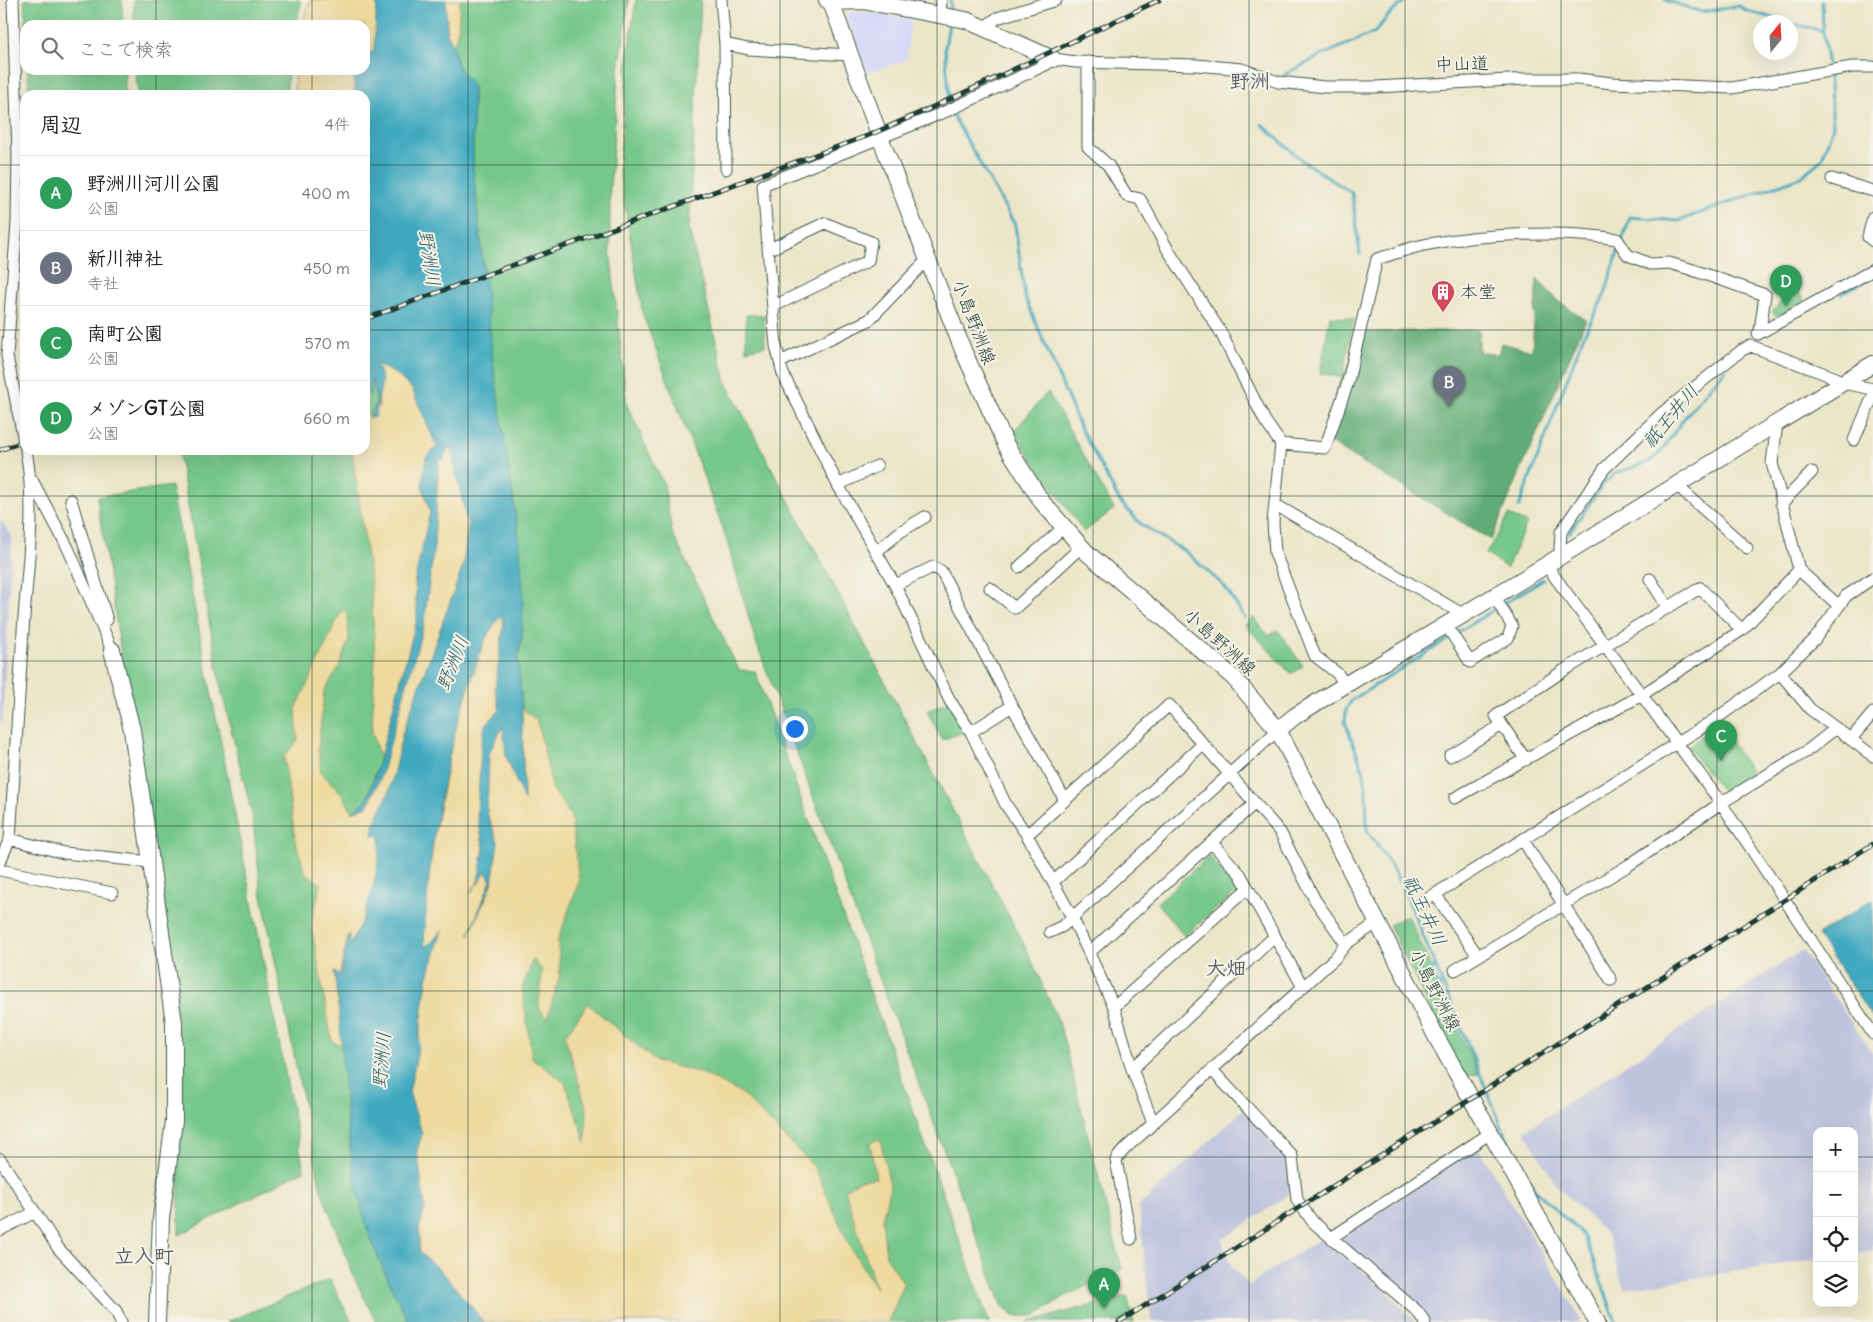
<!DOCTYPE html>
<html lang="ja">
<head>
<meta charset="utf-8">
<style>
  :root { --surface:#fff; --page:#f2f2f2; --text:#202124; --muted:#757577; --line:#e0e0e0; --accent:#d1495b }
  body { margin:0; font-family:Delius,"Klee One",sans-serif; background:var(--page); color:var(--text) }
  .controls { position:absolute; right:15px; bottom:15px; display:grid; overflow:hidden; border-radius:10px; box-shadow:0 5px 20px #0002 }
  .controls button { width:45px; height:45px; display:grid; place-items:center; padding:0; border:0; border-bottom:1px solid var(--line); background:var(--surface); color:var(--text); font:25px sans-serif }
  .compass { position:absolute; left:1753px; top:15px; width:45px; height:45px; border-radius:50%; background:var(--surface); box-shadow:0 5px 20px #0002; rotate:18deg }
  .you { position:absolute; left:794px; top:728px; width:18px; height:18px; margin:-12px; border:4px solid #fff; border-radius:50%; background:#1a73e8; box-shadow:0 0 0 8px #1a73e833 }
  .badge { display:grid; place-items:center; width:32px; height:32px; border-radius:50%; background:var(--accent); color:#fff; font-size:16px; font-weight:700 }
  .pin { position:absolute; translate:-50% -41px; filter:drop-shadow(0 1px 2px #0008) }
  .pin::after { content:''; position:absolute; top:26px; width:18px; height:15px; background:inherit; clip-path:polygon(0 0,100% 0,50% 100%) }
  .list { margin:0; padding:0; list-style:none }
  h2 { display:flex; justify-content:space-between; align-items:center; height:65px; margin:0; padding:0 20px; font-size:21px }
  h2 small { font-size:16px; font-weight:400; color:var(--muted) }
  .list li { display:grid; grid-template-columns:32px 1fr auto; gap:15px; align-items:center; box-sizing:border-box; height:75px; padding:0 20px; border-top:1px solid var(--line) }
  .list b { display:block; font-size:19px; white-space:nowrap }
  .list p { margin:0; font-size:16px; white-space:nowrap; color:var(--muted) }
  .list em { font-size:16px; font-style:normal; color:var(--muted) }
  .icon { flex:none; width:28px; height:28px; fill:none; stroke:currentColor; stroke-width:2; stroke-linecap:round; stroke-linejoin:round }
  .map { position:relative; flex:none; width:1873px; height:1322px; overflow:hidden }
  .search { position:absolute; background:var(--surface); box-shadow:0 5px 20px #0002; left:20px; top:20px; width:350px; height:55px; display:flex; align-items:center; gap:12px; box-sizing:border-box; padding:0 18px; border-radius:15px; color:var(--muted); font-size:19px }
  .panel { position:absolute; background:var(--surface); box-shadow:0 5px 20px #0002; left:20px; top:90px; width:350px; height:365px; border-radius:15px }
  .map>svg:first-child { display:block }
  .built { fill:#d6d8f9 }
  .industrial { fill:#bec3de }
  .green { fill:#74c78a; stroke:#4a825f }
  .forest { fill:#5fac76; stroke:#3f7455 }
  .sand { fill:#eeda9e; stroke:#868c69 }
  .water { fill:#40a9c0; stroke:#30737a }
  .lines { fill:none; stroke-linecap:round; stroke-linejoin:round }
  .stream { stroke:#40a9c0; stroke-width:3 }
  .street-casing { stroke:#3e564a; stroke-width:13 }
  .secondary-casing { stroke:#3e564a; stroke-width:18 }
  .street { stroke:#fff; stroke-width:11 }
  .secondary { stroke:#fff; stroke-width:16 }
  .rail-casing { stroke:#1f3d34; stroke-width:5 }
  .rail { stroke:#f7f3e8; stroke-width:3; stroke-dasharray:9; stroke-linecap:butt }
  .grid { fill:none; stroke:#1f3d34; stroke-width:1; stroke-opacity:0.55 }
  .labels { text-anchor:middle; stroke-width:4; stroke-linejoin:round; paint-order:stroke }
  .street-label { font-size:18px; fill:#1f3d34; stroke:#f7f3e8 }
  .poi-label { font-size:18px; fill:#1f3d34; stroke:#f7f3e8; text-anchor:start }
  .water-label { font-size:19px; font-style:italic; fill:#295d5e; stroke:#f7f3e8 }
  .quarter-label { font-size:20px; font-weight:bold; fill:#545f68; stroke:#f7f3e8 }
</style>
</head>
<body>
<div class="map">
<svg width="1873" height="1322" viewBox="0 0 1873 1322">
  <rect width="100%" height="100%" fill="#f7f3e8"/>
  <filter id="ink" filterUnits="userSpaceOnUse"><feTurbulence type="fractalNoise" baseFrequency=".02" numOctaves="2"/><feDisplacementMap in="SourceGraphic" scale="10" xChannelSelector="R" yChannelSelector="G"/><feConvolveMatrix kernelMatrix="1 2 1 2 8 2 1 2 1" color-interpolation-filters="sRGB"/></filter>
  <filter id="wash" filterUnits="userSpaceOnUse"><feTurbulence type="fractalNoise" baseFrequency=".0096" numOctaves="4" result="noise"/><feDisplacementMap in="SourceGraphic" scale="20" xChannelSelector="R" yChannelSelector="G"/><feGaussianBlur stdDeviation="1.12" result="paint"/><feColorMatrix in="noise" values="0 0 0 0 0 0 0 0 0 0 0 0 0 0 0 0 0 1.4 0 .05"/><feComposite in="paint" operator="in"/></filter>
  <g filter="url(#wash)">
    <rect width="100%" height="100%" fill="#ece6c9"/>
    <!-- built -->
    <path class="built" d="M 852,11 L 911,19 L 906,60 L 868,73 L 846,16 Z"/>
    <!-- industrial -->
    <path class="industrial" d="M 0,519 L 12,536 L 2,724 L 0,723 Z
      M 1802,950 L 1873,1054 L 1873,1251 L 1854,1254 L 1854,1131 L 1817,1131 L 1817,1259 L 1624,1289 L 1607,1234 L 1557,1186 L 1524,1131 Z
      M 1243,1110 L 1287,1162 L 1291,1193 L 1222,1240 L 1231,1266 L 1249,1285 L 1320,1239 L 1385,1289 L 1415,1322 L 1151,1322 L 1139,1206 Z
      M 1477,1146 L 1573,1305 L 1581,1321 L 1579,1322 L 1428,1322 L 1342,1243 L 1342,1238 Z"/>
    <!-- green -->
    <path class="green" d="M 24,0 L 122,0 L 123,25 L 26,25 Z
      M 134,0 L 299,0 L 301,3 L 296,25 L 134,25 Z
      M 460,0 L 629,0 L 618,76 L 610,189 L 610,249 L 627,405 L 664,485 L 672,533 L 739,670 L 755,671 L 989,1322 L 888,1322 L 904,1284 L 886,1256 L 882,1219 L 890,1186 L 870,1143 L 876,1178 L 860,1180 L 845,1190 L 878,1292 L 850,1247 L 701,1073 L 655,1061 L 588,1004 L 565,1036 L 587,1110 L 587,1145 L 565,1083 L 532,1058 L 522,988 L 533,958 L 542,970 L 539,1008 L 560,974 L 558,940 L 579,881 L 571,816 L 553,790 L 537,721 L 522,708 L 518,658 L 522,637 L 519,538 L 494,370 L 473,167 L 473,87 L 458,67 L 453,45 L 458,31 Z
      M 636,0 L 701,0 L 689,229 L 726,382 L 1027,950 L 1059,1022 L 1122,1269 L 1064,1297 L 1034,1316 L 1014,1316 L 1002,1305 L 886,996 L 755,639 L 724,531 L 643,315 L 619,171 L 629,47 Z
      M 28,70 L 125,70 L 125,95 L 29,95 Z
      M 136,70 L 288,70 L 287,95 L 138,95 Z
      M 1795,287 L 1804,300 L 1777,317 L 1772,312 Z
      M 746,315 L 764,315 L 765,346 L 746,350 Z
      M 1330,316 L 1354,319 L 1342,378 L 1320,373 Z
      M 372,378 L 377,402 L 370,414 L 365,415 L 365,385 L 370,395 Z
      M 1048,392 L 1114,509 L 1084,532 L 1013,432 Z
      M 178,450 L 352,450 L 371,584 L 375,658 L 372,732 L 380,759 L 366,801 L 352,812 L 343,795 L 321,773 L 318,748 L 324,691 L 339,667 L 349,639 L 346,610 L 296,709 L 298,741 L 284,756 L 295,839 L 305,872 L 321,884 L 311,924 L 332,1041 L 343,1046 C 344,1105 349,1167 366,1224 C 376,1258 393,1290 409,1322 L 376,1322 L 354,1277 L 321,1190 L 261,891 L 252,814 L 222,693 Z
      M 171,486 L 304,1170 L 179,1235 L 178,1025 L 97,497 Z
      M 1509,515 L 1527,523 L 1507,568 L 1486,554 Z
      M 1253,617 L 1269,636 L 1278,630 L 1303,666 L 1291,674 L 1245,625 Z
      M 949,701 L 964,732 L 942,740 L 927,711 Z
      M 1719,724 L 1754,776 L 1725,794 L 1687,747 Z
      M 1209,856 L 1239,890 L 1184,936 L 1157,903 Z
      M 1408,915 L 1478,1074 L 1463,1077 L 1389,925 Z
      M 330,1279 L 352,1322 L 227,1322 Z
      M 1127,1296 L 1134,1322 L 1028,1322 Z"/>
    <!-- forest -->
    <path class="forest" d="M 1537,279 L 1559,301 L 1586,320 L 1491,540 L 1327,441 L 1336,390 L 1366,332 L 1479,330 L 1479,352 L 1498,355 L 1501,343 L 1532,351 Z"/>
    <!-- sand -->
    <path class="sand" d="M 310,0 L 377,0 L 374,51 L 365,54 L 365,25 L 302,25 Z
      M 446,0 L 460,0 L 458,31 L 453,45 L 447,33 Z
      M 294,70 L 352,70 L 355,90 L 353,95 L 295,95 Z
      M 375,363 L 396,374 L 412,389 L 437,447 L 422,484 L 430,512 L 415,579 L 417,619 L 380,759 L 372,732 L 375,658 L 371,584 L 352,450 L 365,450 L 365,415 L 370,414 L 369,418 L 379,408 Z
      M 450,444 L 468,526 L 463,566 L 403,732 L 389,792 L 375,822 C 392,861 367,910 350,946 L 348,935 L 339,976 L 334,972 L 343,1046 L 332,1041 L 311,924 L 321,884 L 305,872 L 295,839 L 284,756 L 298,741 L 296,709 L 339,616 L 346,609 L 349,639 L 339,667 L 324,691 L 318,748 L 321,773 L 343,795 L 352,812 L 368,806 L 380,779 L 424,623 L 439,458 L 443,460 Z
      M 501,615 C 509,637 496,664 496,686 C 495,694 498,702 500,710 L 485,725 L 477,815 L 484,848 L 478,882 L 479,884 L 486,872 L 491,881 L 472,927 L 492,884 L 498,842 L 487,813 L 489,753 L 504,725 L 506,756 L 524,799 L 522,708 L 537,721 L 553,790 L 571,816 L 579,881 L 558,940 L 560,974 L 547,1019 L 539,1008 L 542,970 L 533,959 L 522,988 L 532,1058 L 565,1083 L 586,1143 L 587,1110 L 565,1036 L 588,1004 L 655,1061 L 701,1073 L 742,1094 L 814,1167 L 850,1247 L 876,1289 L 845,1190 L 860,1180 L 876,1178 L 870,1143 L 880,1139 L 890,1186 L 882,1219 L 886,1256 L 904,1284 L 888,1322 L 484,1322 L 444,1274 L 419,1252 L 419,1230 L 425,1208 L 417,1150 L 422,1134 L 409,1092 L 417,1054 L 427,979 L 442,931 L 430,944 L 423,947 L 431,851 L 454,733 L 488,631 Z"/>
    <!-- water -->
    <path class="water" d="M 377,0 L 446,0 L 447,33 L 453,45 L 458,67 L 473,87 L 473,167 L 494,370 L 519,538 L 523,593 L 522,637 L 518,658 L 522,708 L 524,801 L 506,756 L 503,726 L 489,753 L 487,813 L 498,842 L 492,884 L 469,935 L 491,881 L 486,872 L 471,892 L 478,882 L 484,848 L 477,815 L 481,746 L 485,725 L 500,710 L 495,688 L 504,622 L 501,616 C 483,636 476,662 468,688 C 441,771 428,859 424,946 L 430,944 L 442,930 L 427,979 L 417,1054 L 409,1092 L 422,1134 L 417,1150 L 425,1208 L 419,1230 L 419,1252 L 444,1274 L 484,1322 L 409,1322 C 393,1290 377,1259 366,1224 C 341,1143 346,1055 334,971 L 340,976 L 349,934 L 350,945 C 369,910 378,876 381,836 L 373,835 L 375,822 L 389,792 L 403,732 L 463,566 L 468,526 L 450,445 L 443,460 L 439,458 L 434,547 L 424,623 L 380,779 L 367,806 L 352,812 L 366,801 L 375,776 L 417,619 L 415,579 L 430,512 L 422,485 L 426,457 L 437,447 L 412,389 L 396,374 L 376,364 L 382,380 L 375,417 L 369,418 L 377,402 L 372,379 L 370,396 L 365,385 L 365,95 L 353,95 L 355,89 L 352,70 L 365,70 L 365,54 L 374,51 Z
      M 1873,899 L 1873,1019 L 1817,935 Z"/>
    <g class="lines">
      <!-- stream -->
      <path class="stream" d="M 1665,0 L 1702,12 L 1739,6 L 1746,11 L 1789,22
        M 1822,2 L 1823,31 L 1828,68
        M 950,12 L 951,0
        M 949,23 L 945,48 L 950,106
        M 1790,23 L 1823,31
        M 1284,75 L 1318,57 L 1375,32 L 1389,15 L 1406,0
        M 951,112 L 1015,225 L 1025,297 L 1080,427 L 1120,502 L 1142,525 L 1186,552 L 1224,586 L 1245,618
        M 1262,124 L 1300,159 L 1352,193 L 1360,254
        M 1622,241 L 1630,217 L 1678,221 L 1801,177 L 1822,159 L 1833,126 L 1829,74
        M 1841,294 L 1873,277
        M 1519,507 L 1583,337 L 1605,294 L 1619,249
        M 1569,533 L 1605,482 L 1616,473 L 1649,462 L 1660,453 L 1685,417 L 1725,370
        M 1455,634 L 1543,579
        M 1450,638 L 1352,700 L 1346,710 L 1345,722 L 1364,772 L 1366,788 L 1367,830 L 1392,867 L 1405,892 L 1503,1130 L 1524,1173 L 1535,1190 L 1582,1234 L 1587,1243 L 1616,1322
        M 1435,965 L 1432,971 L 1437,983 L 1443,986"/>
    </g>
  </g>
  <g filter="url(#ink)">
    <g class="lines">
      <!-- street casing -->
      <g class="street-casing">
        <path id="street" d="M 13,0 L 18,154 L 17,223 L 7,356 L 25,446
          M 721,0 L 725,44 L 726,169
          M 940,14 L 941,0
          M 985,27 L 997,18 L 1056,0
          M 725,44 L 748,49 L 849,55
          M 1088,62 L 1088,147 L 1108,165 L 1127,196 L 1140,199 L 1168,250 L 1220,331 L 1265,421 L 1281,444 L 1273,522 L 1275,553 L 1315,656 L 1338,674 L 1345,685
          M 1832,179 L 1873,191
          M 1873,217 L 1868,237 L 1873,241
          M 770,249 L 825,223 L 871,242 L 868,261 L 774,306
          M 1758,334 L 1873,270
          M 780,362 L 869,320 L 923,264 L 929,262
          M 1777,423 L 1772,463 L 1799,570 L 1838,605
          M 1854,440 L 1873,396
          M 1281,444 L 1325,448 L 1347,385 L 1377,259 C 1394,254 1411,247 1429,244 C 1483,234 1563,230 1617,239 L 1628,255 L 1650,264 L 1669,263 L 1690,269 L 1765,295 L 1760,331
          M 32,480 L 68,548 L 112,650
          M 838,485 L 877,466
          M 1682,490 L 1747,548
          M 71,500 L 107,620
          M 1781,504 L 1812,472
          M 1276,505 L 1464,615
          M 876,552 L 900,532 L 925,517
          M 1562,555 L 1560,548 L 1561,532 L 1604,469 L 1662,413 L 1742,350 L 1751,346 L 1836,378 L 1843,383 L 1873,389
          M 1546,565 L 1721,803 L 1873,1034
          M 1019,567 L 1064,527
          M 1650,579 L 1668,608
          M 895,585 L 933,567 L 941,571 L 1012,706 L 1065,800
          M 990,588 L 1015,608 L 1081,547
          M 1446,625 L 1470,662 L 1508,638 L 1512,626 L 1494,596
          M 1780,673 L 1810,709 L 1873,756
          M 971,732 L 1012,706
          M 1851,739 L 1873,713
          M 1450,756 L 1502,725
          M 1526,760 L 1496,716 L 1563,671 L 1700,588 L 1742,630
          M 1455,798 L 1640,696 L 1742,630 L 1799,570
          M 1027,835 L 1169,705 L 1280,832 L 1315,900 L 1346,944
          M 10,839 L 64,853 L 151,862
          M 1523,840 L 1611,980
          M 1212,843 L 1240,874 L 1303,987
          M 0,861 L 10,839 C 14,770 18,701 23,631 C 27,570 37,511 26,450
          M 0,870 L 112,893
          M 1053,882 L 1203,744
          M 1435,894 L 1478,956
          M 1421,903 L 1714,720 L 1780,673 L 1815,639 L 1846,596 L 1873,578
          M 1050,932 L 1063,926 L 1278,730
          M 1089,953 L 1255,803
          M 1455,970 L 1629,865 L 1721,803 L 1807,751 L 1836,728
          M 1114,1007 L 1248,888
          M 1132,1069 L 1275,936
          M 1212,1070 L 1292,1156 L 1297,1200 L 1313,1222 L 1417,1311 L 1425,1322
          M 1153,1123 L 1132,1069 L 1114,1007 L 1072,917 L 1027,835 L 1006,805 L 971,732 L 950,701 L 895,585 L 838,485 L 783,374 L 776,346 L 763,185 L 947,111 L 1047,64 L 1053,59 L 1076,62 L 1196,65 L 1242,69 L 1278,82 L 1325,87 L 1376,87 L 1528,79 L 1578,79 L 1612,83 L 1732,88 L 1852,67 L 1873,67
          M 0,1159 L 35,1212
          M 0,1230 L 35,1212 L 58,1248 L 116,1311 L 121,1322
          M 1331,1238 L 1489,1134
          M 1131,1239 L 1116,1160 C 1125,1145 1142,1136 1153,1123 L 1335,958 L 1346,944 L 1378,922"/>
      </g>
      <!-- secondary casing -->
      <g class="secondary-casing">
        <path id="secondary" d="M 827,0 L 831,2 L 880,137 L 963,350 L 1006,445 L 1042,502 L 1086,552 L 1234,678 L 1278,730 L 1438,1040 L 1597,1322
          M 831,2 L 863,1 L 966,20 L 1053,59
          M 112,650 L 132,730 L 174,1023 L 174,1121 L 161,1219 L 157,1322
          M 1278,730 L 1295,716 L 1345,685 L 1525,578 L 1873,364"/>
      </g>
      <!-- street -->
      <use href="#street" class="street"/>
      <!-- secondary -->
      <use href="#secondary" class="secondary"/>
      <!-- rail casing -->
      <g class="rail-casing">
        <path id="rail" d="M 365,319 L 867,136 C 966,94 1062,46 1159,0
          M 0,450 L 25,441
          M 1119,1322 L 1873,844"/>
      </g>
      <!-- rail -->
      <use href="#rail" class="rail"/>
    </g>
  </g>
  <!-- grid -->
  <path class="grid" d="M 156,0 L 156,25M 312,0 L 312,25M 468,0 L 468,1322M 624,0 L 624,1322M 780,0 L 780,1322M 937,0 L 937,1322M 1093,0 L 1093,1322M 1249,0 L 1249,1322M 1405,0 L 1405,1322M 1561,0 L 1561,1322M 1717,0 L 1717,1322M 156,70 L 156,95M 312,70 L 312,95M 0,165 L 25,165M 365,165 L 1873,165M 0,330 L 25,330M 365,330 L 1873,330M 156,450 L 156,1322M 312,450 L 312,1322M 0,496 L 1873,496M 0,661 L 1873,661M 0,826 L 1873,826M 0,991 L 1873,991M 0,1157 L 1817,1157M 1854,1157 L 1873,1157"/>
  <!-- icons -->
  <defs>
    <g id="building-pin" transform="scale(1.25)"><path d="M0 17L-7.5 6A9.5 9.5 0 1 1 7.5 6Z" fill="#d1495b" stroke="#f7f3e8"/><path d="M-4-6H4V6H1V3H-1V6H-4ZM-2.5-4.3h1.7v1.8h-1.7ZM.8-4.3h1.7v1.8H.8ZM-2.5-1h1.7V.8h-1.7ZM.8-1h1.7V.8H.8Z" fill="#fff"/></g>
  </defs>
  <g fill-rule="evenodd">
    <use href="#building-pin" x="1443" y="292"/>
  </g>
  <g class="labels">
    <!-- street labels -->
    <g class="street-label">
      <text transform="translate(1462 64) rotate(-2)" y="6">中山道</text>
      <text transform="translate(974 322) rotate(69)" y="6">小島野洲線</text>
      <text transform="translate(1220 642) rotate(42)" y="6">小島野洲線</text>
      <text transform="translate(1435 990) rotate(63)" y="6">小島野洲線</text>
    </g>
    <!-- poi labels -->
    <g class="poi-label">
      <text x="1460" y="298">本堂</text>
    </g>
    <!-- water labels -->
    <g class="water-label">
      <text transform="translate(430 258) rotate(81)" y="7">野洲川</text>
      <text transform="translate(1670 416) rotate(-50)" y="7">祇王井川</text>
      <text transform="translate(452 663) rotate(-68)" y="7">野洲川</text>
      <text transform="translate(1425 910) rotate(65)" y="7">祇王井川</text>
      <text transform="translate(381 1060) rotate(-85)" y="7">野洲川</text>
    </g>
    <!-- quarter labels -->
    <g class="quarter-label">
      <text x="1250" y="88">野洲</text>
      <text x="1226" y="975">大畑</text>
      <text x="144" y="1263">立入町</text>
    </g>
  </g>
</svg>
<div class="controls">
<button>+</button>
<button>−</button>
<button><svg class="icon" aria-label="locate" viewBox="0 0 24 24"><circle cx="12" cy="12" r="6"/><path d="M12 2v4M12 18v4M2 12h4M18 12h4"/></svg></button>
<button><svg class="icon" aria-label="layers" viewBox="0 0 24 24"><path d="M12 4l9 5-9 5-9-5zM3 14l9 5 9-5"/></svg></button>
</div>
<svg class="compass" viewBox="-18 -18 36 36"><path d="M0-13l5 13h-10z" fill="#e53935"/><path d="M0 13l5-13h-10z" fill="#757577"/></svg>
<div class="you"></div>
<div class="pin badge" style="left:1104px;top:1309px;background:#2e9e5b">A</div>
<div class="pin badge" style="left:1449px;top:407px;background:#6b7280">B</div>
<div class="pin badge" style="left:1721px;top:761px;background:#2e9e5b">C</div>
<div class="pin badge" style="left:1786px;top:306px;background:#2e9e5b">D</div>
<div class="search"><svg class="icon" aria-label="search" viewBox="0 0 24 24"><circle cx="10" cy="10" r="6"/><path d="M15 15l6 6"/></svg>ここで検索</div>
<section class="panel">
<h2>周辺<small>4件</small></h2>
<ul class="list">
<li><span class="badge" style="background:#2e9e5b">A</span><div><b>野洲川河川公園</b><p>公園</p></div><em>400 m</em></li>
<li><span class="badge" style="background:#6b7280">B</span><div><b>新川神社</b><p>寺社</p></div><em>450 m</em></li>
<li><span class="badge" style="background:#2e9e5b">C</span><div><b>南町公園</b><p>公園</p></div><em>570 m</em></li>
<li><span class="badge" style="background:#2e9e5b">D</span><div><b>メゾンGT公園</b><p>公園</p></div><em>660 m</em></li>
</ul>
</section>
</div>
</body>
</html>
